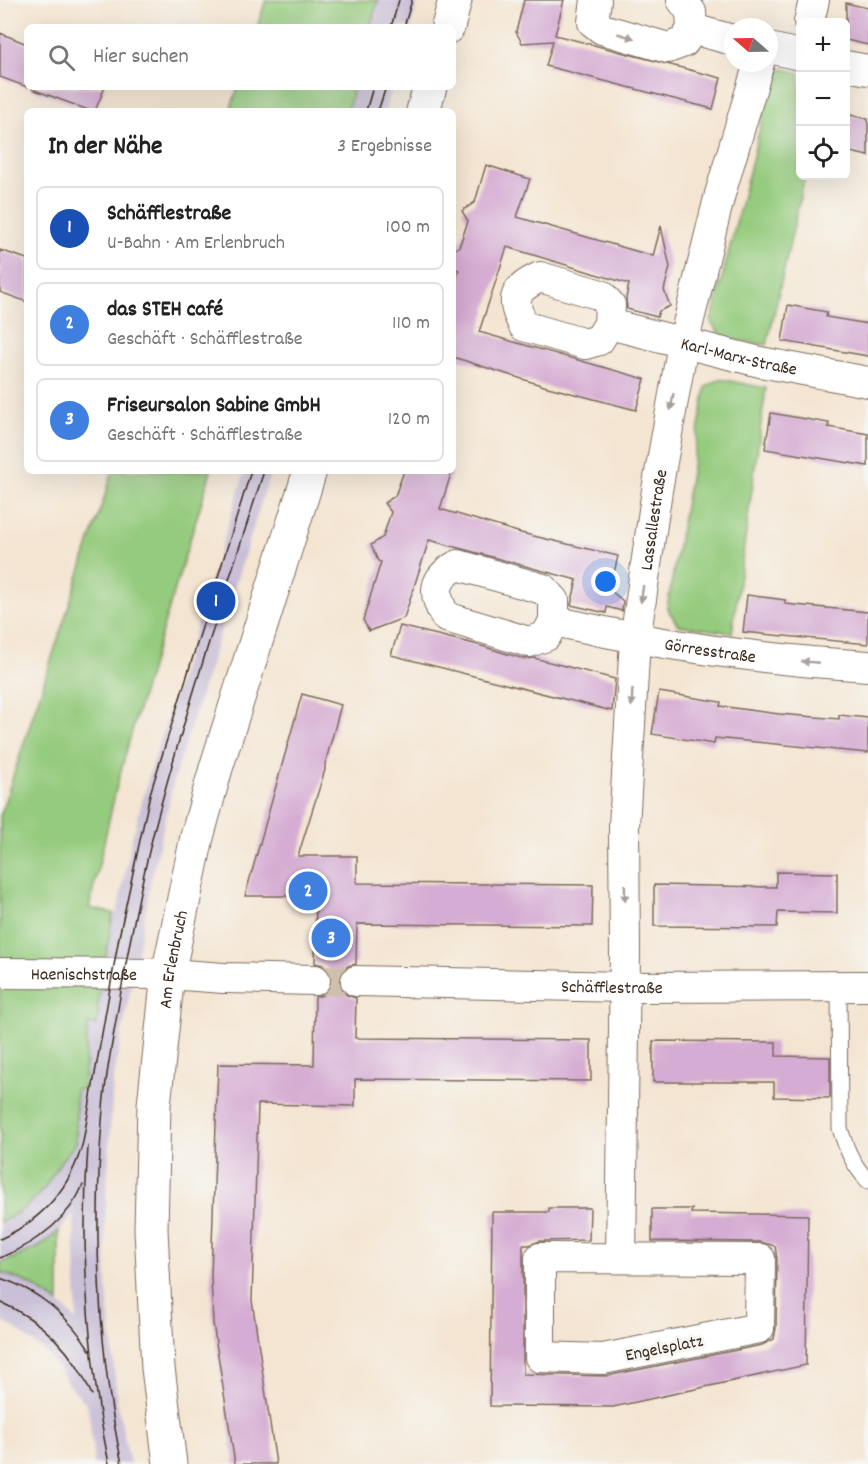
<!DOCTYPE html>
<html lang="de">
<head>
<meta charset="utf-8">
<style>
  :root { --surface:#fff; --page:#f6f6f6; --text:#222; --muted:#767676; --line:#e0e0e0; --accent:#7c3aed }
  body { margin:0; font-family:Dekko,sans-serif; background:var(--page); color:var(--text) }
  .controls { position:absolute; right:18px; top:18px; display:grid; overflow:hidden; border-radius:9px; box-shadow:0 6px 24px #0002 }
  .controls button { width:54px; height:54px; display:grid; place-items:center; padding:0; border:0; border-bottom:2px solid var(--line); background:var(--surface); color:var(--text); font:30px sans-serif }
  .compass { position:absolute; left:724px; top:18px; width:54px; height:54px; border-radius:50%; background:var(--surface); box-shadow:0 6px 24px #0002; rotate:290deg }
  .you { position:absolute; left:606px; top:582px; width:21px; height:21px; margin:-15px; border:4px solid #fff; border-radius:50%; background:#1a73e8; box-shadow:0 0 0 9px #1a73e833 }
  .badge { display:grid; place-items:center; width:39px; height:39px; border-radius:50%; background:var(--accent); color:#fff; font-size:20px; font-weight:700 }
  .pin { position:absolute; translate:-50% -50%; border:3px solid #fff; box-shadow:0 2px 6px #0006 }
  .list { margin:0; padding:0; list-style:none }
  h2 { display:flex; justify-content:space-between; align-items:center; height:78px; margin:0; padding:0 24px; font-size:26px }
  h2 small { font-size:20px; font-weight:400; color:var(--muted) }
  .list li { display:grid; grid-template-columns:39px 1fr auto; gap:18px; align-items:center; box-sizing:border-box; height:84px; margin:0 12px 12px; padding:0 12px; border:2px solid var(--line); border-radius:9px }
  .list b { display:block; font-size:22px; white-space:nowrap }
  .list p { margin:0; font-size:20px; white-space:nowrap; color:var(--muted) }
  .list em { font-size:20px; font-style:normal; color:var(--muted) }
  .icon { flex:none; width:33px; height:33px; fill:none; stroke:currentColor; stroke-width:2; stroke-linecap:round; stroke-linejoin:round }
  .map { position:relative; flex:none; width:868px; height:1464px; overflow:hidden }
  .search { position:absolute; background:var(--surface); box-shadow:0 6px 24px #0002; left:24px; top:24px; width:432px; height:66px; display:flex; align-items:center; gap:15px; box-sizing:border-box; padding:0 21px; border-radius:9px; color:var(--muted); font-size:22px }
  .panel { position:absolute; background:var(--surface); box-shadow:0 6px 24px #0002; left:24px; top:108px; width:432px; height:366px; border-radius:9px }
  .map>svg:first-child { display:block }
  .industrial { fill:#c9bfd7; fill-rule:evenodd }
  .green { fill:#95cb7e; stroke:#687a4e; stroke-width:1.5 }
  .building { fill:#d5acd3 }
  .lines { fill:none; stroke-linecap:round; stroke-linejoin:round }
  .street-tunnel { stroke:#cfc0ae; stroke-width:30; stroke-dasharray:30 15; stroke-linecap:butt }
  .lane-casing { stroke:#7c6b5d; stroke-width:17 }
  .street-casing { stroke:#7c6b5d; stroke-width:32 }
  .secondary-casing { stroke:#7c6b5d; stroke-width:35 }
  .lane { stroke:#fff; stroke-width:15 }
  .street { stroke:#fff; stroke-width:30 }
  .secondary { stroke:#fff; stroke-width:33 }
  .tram { stroke:#3b2a1e; stroke-width:1.5 }
  .oneway { fill:#a79f9a }
  .labels { text-anchor:middle; stroke-width:6; stroke-linejoin:round; paint-order:stroke }
  .street-label { font-size:18px; fill:#3b2a1e; stroke:#f6f6f2 }
</style>
</head>
<body>
<div class="map">
<svg width="868" height="1464" viewBox="0 0 868 1464">
  <rect width="100%" height="100%" fill="#f6f6f2"/>
  <filter id="ink" filterUnits="userSpaceOnUse"><feTurbulence type="fractalNoise" baseFrequency=".0167" numOctaves="2"/><feDisplacementMap in="SourceGraphic" scale="12" xChannelSelector="R" yChannelSelector="G"/><feConvolveMatrix kernelMatrix="1 2 1 2 8 2 1 2 1" color-interpolation-filters="sRGB"/></filter>
  <filter id="wash" filterUnits="userSpaceOnUse"><feTurbulence type="fractalNoise" baseFrequency=".008" numOctaves="4" result="noise"/><feDisplacementMap in="SourceGraphic" scale="24" xChannelSelector="R" yChannelSelector="G"/><feGaussianBlur stdDeviation="1.35" result="paint"/><feColorMatrix in="noise" values="0 0 0 0 0 0 0 0 0 0 0 0 0 0 0 0 0 1.4 0 .05"/><feComposite in="paint" operator="in"/></filter>
  <g filter="url(#wash)">
    <rect width="100%" height="100%" fill="#f4e5d2"/>
    <!-- industrial -->
    <path class="industrial" d="M 378,0 L 418,0 L 411,27 L 370,27 Z
      M 353,87 L 393,87 L 385,111 L 348,111 Z
      M 245,471 L 271,471 L 175,776 L 152,876 L 113,1081 L 105,1224 L 107,1289 L 117,1401 L 130,1464 L 94,1464 L 89,1413 L 86,1403 L 68,1384 L 61,1371 L 43,1350 L 13,1327 L 0,1321 L 0,1223 L 25,1208 L 44,1189 L 61,1161 L 76,1143 L 76,1089 L 83,1089 L 88,1024 L 96,1025 L 99,1011 L 96,1010 L 113,913 L 117,913 L 132,839 L 150,772 ZM 74,1214 L 77,1320 L 76,1320 L 59,1303 L 59,1231 Z"/>
    <!-- green -->
    <path class="green" d="M 266,0 L 378,0 L 370,27 L 257,27 Z
      M 783,69 L 800,73 L 800,176 L 805,176 L 767,345 L 723,338 L 711,322 L 773,77 Z
      M 238,87 L 353,87 L 348,111 L 230,111 Z
      M 720,379 L 766,388 L 732,633 L 678,625 L 667,608 L 706,387 Z
      M 113,471 L 211,471 L 137,713 L 117,785 L 89,908 L 113,913 L 97,1010 L 99,1011 L 96,1025 L 88,1024 L 83,1089 L 76,1089 L 76,1143 L 61,1161 L 44,1189 L 25,1208 L 0,1223 L 0,816 Z
      M 59,1231 L 59,1303 L 28,1283 L 0,1272 L 0,1264 L 39,1247 Z"/>
    <g id="blocks">
      <!-- building -->
      <path class="building" d="M 524,0 L 564,0 L 555,35 L 721,78 L 713,109 L 546,66 L 553,41 L 522,43 L 516,32 Z
        M 846,3 L 868,8 L 868,45 L 846,40 Z
        M 0,33 L 27,44 L 27,87 L 0,77 Z
        M 33,87 L 105,87 L 95,111 L 91,111 L 32,89 Z
        M 846,114 L 868,119 L 868,156 L 846,151 Z
        M 486,165 L 530,179 L 517,217 L 653,256 L 661,226 L 670,267 L 664,290 L 670,306 L 659,311 L 657,317 L 627,309 L 626,298 L 629,284 L 507,247 L 479,332 L 645,379 L 636,410 L 544,386 L 453,357 L 453,289 L 459,270 L 453,268 L 453,250 L 459,247 L 468,221 L 462,211 L 475,202 Z
        M 0,250 L 27,259 L 27,302 L 0,292 Z
        M 788,305 L 827,312 L 826,317 L 868,324 L 868,356 L 782,341 Z
        M 771,413 L 829,423 L 828,427 L 868,434 L 868,466 L 765,449 Z
        M 404,471 L 452,471 L 440,509 L 521,533 L 618,556 L 610,590 L 623,601 L 622,611 L 607,607 L 606,613 L 571,605 L 577,580 L 429,540 L 404,618 L 369,631 L 363,620 L 381,562 L 378,561 L 371,545 L 383,537 L 391,512 L 384,503 L 395,496 Z
        M 747,595 L 785,600 L 785,604 L 868,612 L 868,644 L 743,632 Z
        M 400,626 L 475,644 L 524,659 L 534,658 L 615,679 L 612,711 L 391,655 Z
        M 659,692 L 721,702 L 720,706 L 779,714 L 839,719 L 839,715 L 868,718 L 868,753 L 715,738 L 714,744 L 652,734 Z
        M 302,694 L 341,705 L 325,764 L 325,770 L 298,856 L 357,856 L 357,883 L 593,885 L 592,926 L 357,924 L 356,964 L 348,966 L 342,972 L 339,981 L 341,990 L 347,995 L 356,998 L 355,1038 L 591,1040 L 591,1081 L 355,1079 L 355,1106 L 258,1104 L 252,1300 L 276,1464 L 235,1464 L 213,1323 L 211,1276 L 218,1064 L 314,1065 L 315,997 L 324,995 L 329,989 L 332,981 L 330,971 L 323,965 L 315,963 L 316,896 L 245,896 Z
        M 776,872 L 837,873 L 837,913 L 778,912 L 777,927 L 654,926 L 654,885 L 776,887 Z
        M 653,1041 L 776,1042 L 776,1056 L 830,1057 L 830,1098 L 774,1097 L 774,1082 L 653,1082 Z
        M 549,1208 L 590,1208 L 589,1240 L 540,1241 L 529,1245 L 523,1245 L 523,1374 L 606,1376 L 762,1345 L 774,1339 L 776,1328 L 777,1259 L 775,1246 L 760,1242 L 652,1241 L 652,1209 L 692,1209 L 691,1213 L 808,1215 L 806,1365 L 613,1407 L 490,1406 L 492,1212 L 549,1212 Z"/>
    </g>
  </g>
  <g filter="url(#ink)">
    <use href="#blocks" fill-opacity="0" stroke="#7c6b5d" stroke-width="1.5"/>
    <g class="lines">
      <!-- street-tunnel -->
      <path class="street-tunnel" d="M 315,980 L 356,981"/>
      <!-- lane casing -->
      <g class="lane-casing">
        <path id="lane" d="M 839,986 L 840,1128 C 846,1149 853,1165 868,1181"/>
      </g>
      <!-- street casing -->
      <g class="street-casing">
        <g id="street">
          <path d="M 596,0 L 593,22 L 602,29 L 668,48 L 684,42 L 692,29 L 691,12 L 682,0"/>
          <path d="M 809,22 L 814,0"/>
          <path d="M 692,29 L 733,40"/>
          <path d="M 769,48 L 800,55"/>
          <path d="M 846,66 L 868,70"/>
          <path d="M 540,277 L 601,295 L 610,305 L 609,324 L 599,340 L 585,344 L 524,326 C 510,299 513,290 540,277 Z"/>
          <path id="s1" d="M 609,324 L 760,362 L 868,382"/>
          <path d="M 458,565 L 543,589 L 554,600 L 554,621 L 546,636 L 529,642 L 446,617 C 432,594 433,578 458,565 Z"/>
          <path id="s2" d="M 554,621 C 658,645 761,660 868,666"/>
          <path id="s3" d="M 0,973 L 168,974 L 224,978 L 315,980"/>
          <path id="s4" d="M 356,981 L 625,987 L 868,986"/>
          <path d="M 540,1258 L 760,1259 L 759,1328 L 603,1359 L 540,1357 Z"/>
          <path id="s5" d="M 621,1258 L 625,953 L 624,826 L 635,640 L 657,490 L 683,344 L 720,194 L 759,63"/>
        </g>
      </g>
      <!-- secondary casing -->
      <g class="secondary-casing">
        <g id="secondary">
          <path d="M 448,27 L 455,0"/>
          <path d="M 423,111 L 430,87"/>
          <path id="s6" d="M 170,1464 L 158,1368 L 151,1229 L 154,1105 L 168,974 L 197,837 L 216,768 L 310,471"/>
        </g>
      </g>
      <!-- lane -->
      <use href="#lane" class="lane"/>
      <!-- street -->
      <use href="#street" class="street"/>
      <!-- secondary -->
      <use href="#secondary" class="secondary"/>
      <!-- tram -->
      <path class="tram" d="M 391,27 L 399,0
        M 404,27 L 412,0
        M 366,111 L 373,87
        M 378,111 L 386,87
        M 88,1146 C 80,1253 88,1359 109,1464
        M 0,1239 C 42,1220 71,1187 83,1142 L 119,937 L 150,794 L 251,471
        M 0,1258 C 35,1243 68,1221 83,1185
        M 0,1278 C 38,1290 69,1316 90,1350
        M 0,1302 C 43,1321 74,1352 92,1395
        M 122,1464 C 97,1348 93,1227 103,1108 C 106,1071 114,1034 120,997 C 131,934 143,870 160,808 C 191,694 228,583 264,471"/>
    </g>
    <!-- one-way arrows -->
    <defs><path id="oneway-solid" d="M-6-.8H1V-3.2L6.5 0L1 3.2V.8H-6Z" transform="scale(1.5)"/></defs>
    <g class="oneway">
      <use href="#oneway-solid" transform="translate(626 36) rotate(16)"/>
      <use href="#oneway-solid" transform="translate(672 402) rotate(100)"/>
      <use href="#oneway-solid" transform="translate(642 594) rotate(98)"/>
      <use href="#oneway-solid" transform="translate(810 662) rotate(-175)"/>
      <use href="#oneway-solid" transform="translate(632 698) rotate(93)"/>
      <use href="#oneway-solid" transform="translate(625 893) rotate(89)"/>
    </g>
  </g>
  <g class="labels">
    <!-- street labels -->
    <g class="street-label">
      <text dy="6" stroke="none"><textPath href="#s1" startOffset="134">Karl-Marx-Straße</textPath></text>
      <text dy="6" stroke="none"><textPath href="#s5" startOffset="740">Lassallestraße</textPath></text>
      <text dy="6" stroke="none"><textPath href="#s2" startOffset="159">Görresstraße</textPath></text>
      <text dy="6" stroke="none"><textPath href="#s6" startOffset="507">Am Erlenbruch</textPath></text>
      <text dy="6" stroke="none"><textPath href="#s3" startOffset="84">Haenischstraße</textPath></text>
      <text dy="6" stroke="none"><textPath href="#s4" startOffset="256">Schäfflestraße</textPath></text>
      <text transform="translate(664 1347) rotate(-11)" y="6">Engelsplatz</text>
    </g>
  </g>
</svg>
<div class="controls">
<button>+</button>
<button>−</button>
<button><svg class="icon" aria-label="locate" viewBox="0 0 24 24"><circle cx="12" cy="12" r="6"/><path d="M12 2v4M12 18v4M2 12h4M18 12h4"/></svg></button>
</div>
<svg class="compass" viewBox="-18 -18 36 36"><path d="M0-13l5 13h-10z" fill="#e53935"/><path d="M0 13l5-13h-10z" fill="#767676"/></svg>
<div class="you"></div>
<div class="pin badge" style="left:216px;top:601px;background:#1a4fb4">1</div>
<div class="pin badge" style="left:308px;top:891px;background:#3f7fe0">2</div>
<div class="pin badge" style="left:331px;top:938px;background:#3f7fe0">3</div>
<div class="search"><svg class="icon" aria-label="search" viewBox="0 0 24 24"><circle cx="10" cy="10" r="6"/><path d="M15 15l6 6"/></svg>Hier suchen</div>
<section class="panel">
<h2>In der Nähe<small>3 Ergebnisse</small></h2>
<ul class="list">
<li><span class="badge" style="background:#1a4fb4">1</span><div><b>Schäfflestraße</b><p>U-Bahn · Am Erlenbruch</p></div><em>100 m</em></li>
<li><span class="badge" style="background:#3f7fe0">2</span><div><b>das STEH café</b><p>Geschäft · Schäfflestraße</p></div><em>110 m</em></li>
<li><span class="badge" style="background:#3f7fe0">3</span><div><b>Friseursalon Sabine GmbH</b><p>Geschäft · Schäfflestraße</p></div><em>120 m</em></li>
</ul>
</section>
</div>
</body>
</html>
